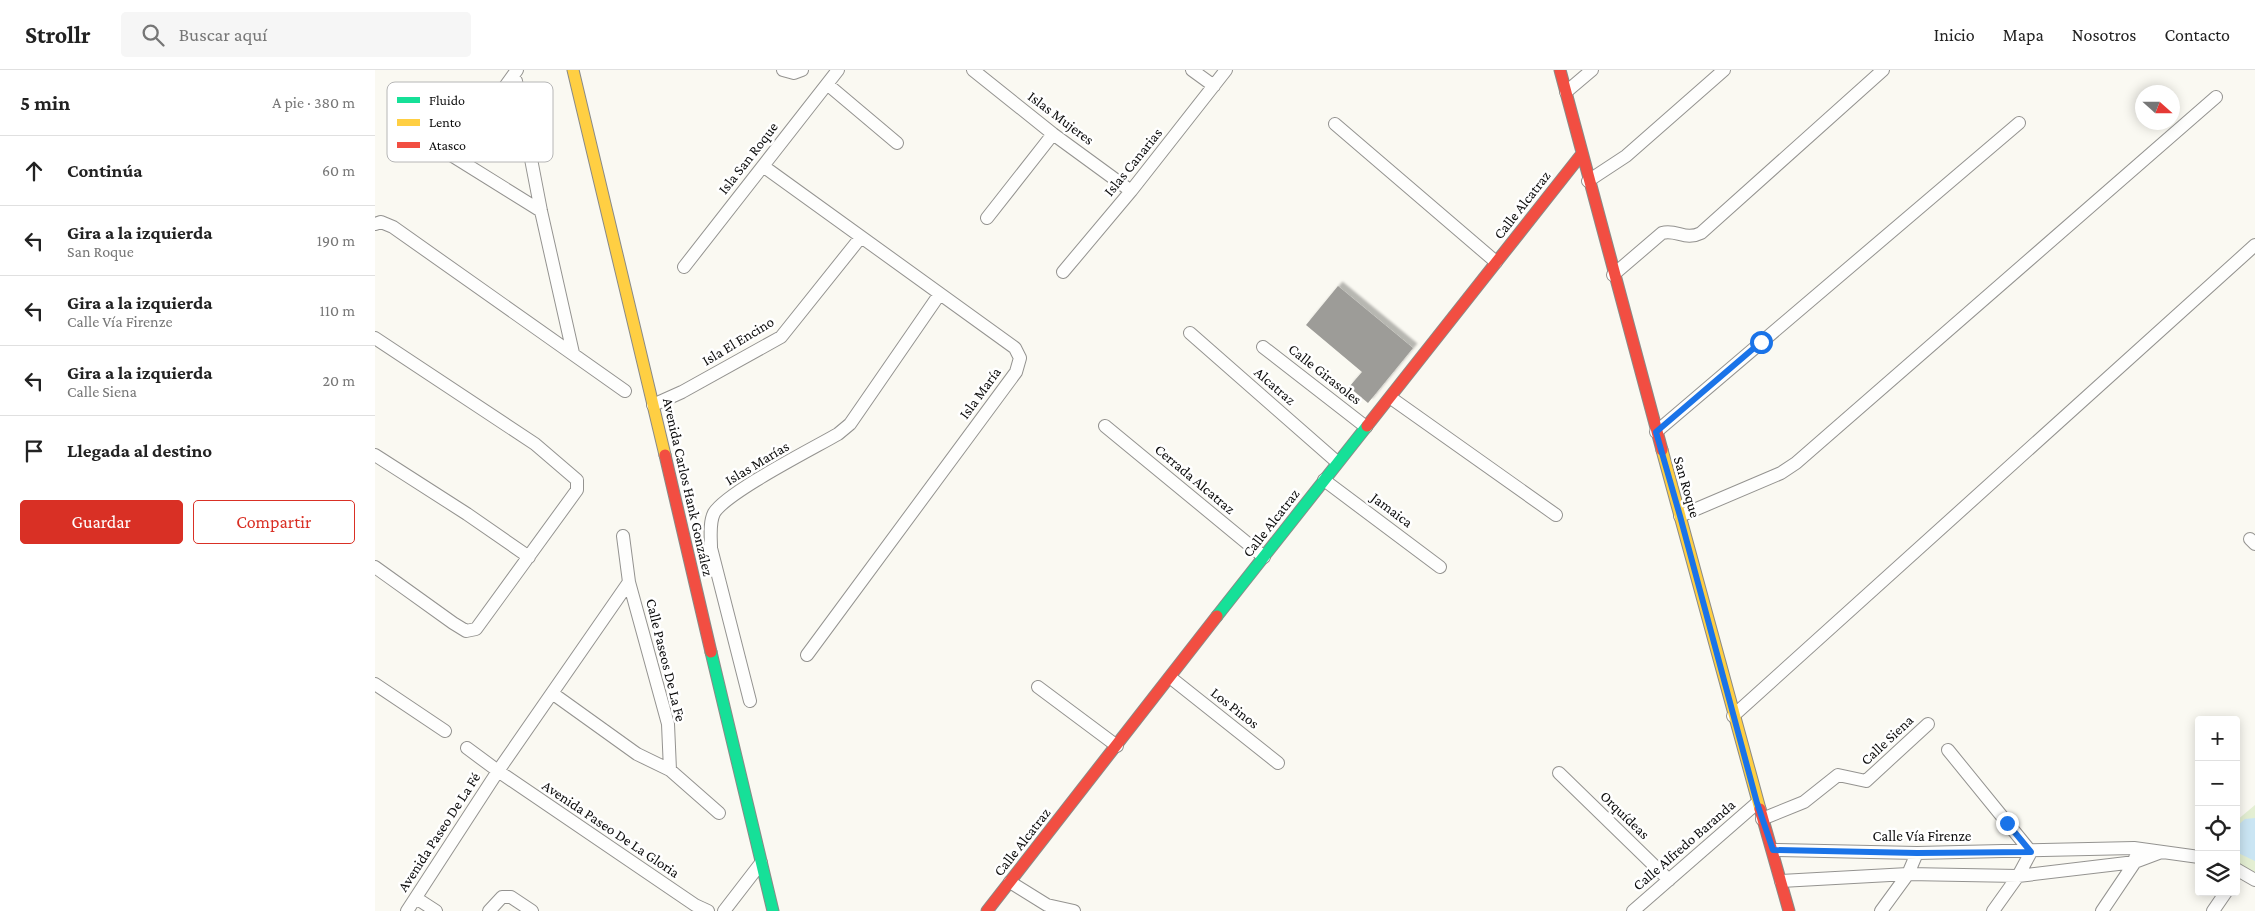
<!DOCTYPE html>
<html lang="es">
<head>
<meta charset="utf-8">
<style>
  :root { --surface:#fff; --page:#f6f6f6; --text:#222; --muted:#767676; --line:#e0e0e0; --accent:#d93025 }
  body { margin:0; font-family:"Crimson Pro",serif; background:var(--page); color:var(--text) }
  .controls { position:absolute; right:15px; bottom:15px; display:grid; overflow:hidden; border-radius:5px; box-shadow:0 2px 12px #0003 }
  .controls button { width:45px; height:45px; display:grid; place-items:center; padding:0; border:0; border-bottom:1px solid var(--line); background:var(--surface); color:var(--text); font:25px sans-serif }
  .compass { position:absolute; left:1760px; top:15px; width:45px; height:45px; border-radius:50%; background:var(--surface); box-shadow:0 2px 12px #0003; rotate:111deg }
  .stop { position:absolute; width:15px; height:15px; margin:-11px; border:4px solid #1a73e8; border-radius:50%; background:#fff }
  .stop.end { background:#1a73e8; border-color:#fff; box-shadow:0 1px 5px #0008 }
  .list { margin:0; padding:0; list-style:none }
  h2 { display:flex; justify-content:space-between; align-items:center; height:65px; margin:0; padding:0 20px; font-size:21px }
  h2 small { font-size:16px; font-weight:400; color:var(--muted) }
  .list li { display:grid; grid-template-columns:32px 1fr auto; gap:15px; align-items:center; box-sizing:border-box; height:70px; padding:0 20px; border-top:1px solid var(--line) }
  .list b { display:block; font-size:19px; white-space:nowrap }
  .list p { margin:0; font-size:16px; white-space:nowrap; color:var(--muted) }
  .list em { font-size:16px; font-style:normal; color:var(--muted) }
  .actions { display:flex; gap:10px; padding:15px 20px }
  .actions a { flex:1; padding:11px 0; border:1px solid var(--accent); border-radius:5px; text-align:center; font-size:18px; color:var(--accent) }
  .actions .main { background:var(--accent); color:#fff }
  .icon { flex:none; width:28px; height:28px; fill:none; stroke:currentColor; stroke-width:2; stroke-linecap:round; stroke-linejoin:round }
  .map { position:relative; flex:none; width:1880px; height:841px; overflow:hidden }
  header { display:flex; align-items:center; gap:30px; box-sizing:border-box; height:70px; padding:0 25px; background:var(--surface); border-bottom:1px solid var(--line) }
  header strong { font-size:24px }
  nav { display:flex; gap:28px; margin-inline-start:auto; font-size:18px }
  .search { width:350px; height:45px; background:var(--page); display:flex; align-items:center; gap:12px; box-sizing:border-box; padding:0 18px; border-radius:5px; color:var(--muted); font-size:19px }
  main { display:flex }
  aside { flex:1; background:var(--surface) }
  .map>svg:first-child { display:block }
  .green { fill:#e4efd3 }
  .water { fill:#cae5f3 }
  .building { fill:#9d9c98; filter:url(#shadow) }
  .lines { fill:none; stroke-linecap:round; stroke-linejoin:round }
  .street-casing { stroke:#949390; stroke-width:14 }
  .fast-casing { stroke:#8a8a87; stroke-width:13 }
  .slow-casing { stroke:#8a8a87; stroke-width:13 }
  .jam-casing { stroke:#8a8a87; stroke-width:13 }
  .street { stroke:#fefefd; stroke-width:12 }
  .fast { stroke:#16e098; stroke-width:11 }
  .slow { stroke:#ffcf43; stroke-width:11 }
  .jam { stroke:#f24e42; stroke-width:11 }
  .route { stroke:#1a73e8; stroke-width:6 }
  .labels { text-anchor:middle; stroke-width:5; stroke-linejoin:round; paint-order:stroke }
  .street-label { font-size:15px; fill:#0d0d0d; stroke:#fff }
  .key { fill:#fff; stroke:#b6b6b6; stroke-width:1 }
  .key-label { font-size:14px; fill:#0d0d0d }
</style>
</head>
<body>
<header>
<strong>Strollr</strong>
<div class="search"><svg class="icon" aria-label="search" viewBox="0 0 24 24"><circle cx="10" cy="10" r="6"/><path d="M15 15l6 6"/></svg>Buscar aquí</div>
<nav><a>Inicio</a><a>Mapa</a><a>Nosotros</a><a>Contacto</a></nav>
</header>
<main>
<aside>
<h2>5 min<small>A pie · 380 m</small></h2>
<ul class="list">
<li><svg class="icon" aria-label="ahead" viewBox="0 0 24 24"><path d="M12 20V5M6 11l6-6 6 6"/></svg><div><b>Continúa</b></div><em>60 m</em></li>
<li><svg class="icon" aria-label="left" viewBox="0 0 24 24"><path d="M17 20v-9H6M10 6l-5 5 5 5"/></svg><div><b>Gira a la izquierda</b><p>San Roque</p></div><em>190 m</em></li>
<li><svg class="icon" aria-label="left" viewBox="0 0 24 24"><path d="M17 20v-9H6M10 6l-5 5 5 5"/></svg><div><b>Gira a la izquierda</b><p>Calle Vía Firenze</p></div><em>110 m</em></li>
<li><svg class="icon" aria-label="left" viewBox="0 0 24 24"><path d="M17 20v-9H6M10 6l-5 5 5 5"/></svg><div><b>Gira a la izquierda</b><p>Calle Siena</p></div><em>20 m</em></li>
<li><svg class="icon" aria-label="arrive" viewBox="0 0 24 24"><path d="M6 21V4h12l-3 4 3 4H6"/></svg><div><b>Llegada al destino</b></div></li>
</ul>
<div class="actions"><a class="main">Guardar</a><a>Compartir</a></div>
</aside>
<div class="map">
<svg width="1880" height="841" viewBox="0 0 1880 841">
  <defs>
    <filter id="shadow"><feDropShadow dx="4.5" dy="-4.5" stdDeviation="1" flood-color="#0004"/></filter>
  </defs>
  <rect width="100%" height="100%" fill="#faf9f2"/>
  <!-- green -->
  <path class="green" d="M 1880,735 L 1880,812 L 1861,800 L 1861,751 Z"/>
  <!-- water -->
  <path class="water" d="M 1880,748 L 1880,791 L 1861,782 L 1861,757 L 1870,749 Z"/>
  <!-- building -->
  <path class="building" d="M 963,216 L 1038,278 L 993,333 L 974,317 L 987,302 L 931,255 Z"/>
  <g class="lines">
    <!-- street casing -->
    <g class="street-casing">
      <path id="street" d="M 408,0 L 419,3 L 427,0
        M 598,0 L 678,64 L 756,121
        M 817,0 L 839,16
        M 138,6 L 141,11 L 166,141 L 198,283
        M 452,14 L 522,73
        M 1191,22 L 1217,0
        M 960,54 L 1121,192
        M 52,70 L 166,141
        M 80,86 L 142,0
        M 388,96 L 640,278 L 645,288 L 641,302 L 432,585
        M 1213,111 L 1251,86 L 1349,0
        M 612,148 L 678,64
        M 0,154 L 6,152 L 18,157 L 250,321
        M 309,197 L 463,0
        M 688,202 L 756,121 L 851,0
        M 1238,205 L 1287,163 C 1302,159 1310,171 1326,163 L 1508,0
        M 815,263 L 962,392
        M 0,268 L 160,374 L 202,410 L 202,420 L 101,559 L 91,561 L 78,553 L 0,497
        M 888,277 L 991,357
        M 1016,328 L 1181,445
        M 278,335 L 307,322 L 406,267 L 486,167
        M 730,356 L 889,487
        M 1281,362 L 1644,53
        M 0,385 L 92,444 L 154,487
        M 949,410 L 1065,497
        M 1305,446 L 1406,403 L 1421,393 L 1841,27
        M 248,466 L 254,512 L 293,654 L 295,700
        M 1875,469 L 1880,474
        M 796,608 L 903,693
        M 0,614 L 70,661
        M 663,617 L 742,676
        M 177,623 L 262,684 L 295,700 L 344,743
        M 375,631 L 336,478 C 336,467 334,453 339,443 C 352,422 437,379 463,364 L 475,354 L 564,225
        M 1358,646 L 1880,175
        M 92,678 L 123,701 L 320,835 L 333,841
        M 1573,680 L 1656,782 L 1643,806 L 1618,841
        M 1184,703 L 1294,810
        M 1387,749 L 1429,732 L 1463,705 L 1491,711 L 1553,654
        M 1399,780 L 1542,783 L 1759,778 L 1824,787
        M 1861,799 L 1880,810
        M 1406,811 L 1533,804 L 1643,806 L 1760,792 L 1784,783
        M 635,812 L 672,835 L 699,841
        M 41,828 L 61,841
        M 32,841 L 123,701 L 254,512
        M 114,841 L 127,827 L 136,827 L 157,841
        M 349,841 L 386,793
        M 1258,841 L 1382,733
        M 1506,841 L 1533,804 L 1542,783
        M 1727,841 L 1760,792 L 1760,788
        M 1838,841 L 1851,822"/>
    </g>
    <!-- fast casing -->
    <g class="fast-casing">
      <path id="fast" d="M 842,546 L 992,356
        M 336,582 L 398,841"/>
    </g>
    <!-- slow casing -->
    <g class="slow-casing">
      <path id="slow" d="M 198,0 L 290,385
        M 1287,380 L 1385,739"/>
    </g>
    <!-- jam casing -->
    <g class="jam-casing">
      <path id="jam" d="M 1185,0 L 1287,380
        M 992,356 L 1206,85
        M 290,385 L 336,582
        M 1385,739 L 1414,841
        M 612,841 L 842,546"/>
    </g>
    <!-- street -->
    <use href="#street" class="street"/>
    <!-- fast -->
    <use href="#fast" class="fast"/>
    <!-- slow -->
    <use href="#slow" class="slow"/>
    <!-- jam -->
    <use href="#jam" class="jam"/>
  </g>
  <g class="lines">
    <!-- route -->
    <path class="route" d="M 1386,272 L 1281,362 L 1305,446 L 1382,733 L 1398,780 L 1542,783 L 1656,782 L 1632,753"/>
  </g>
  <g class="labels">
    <!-- street labels -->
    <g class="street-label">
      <text transform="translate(686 48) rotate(37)" y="5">Islas Mujeres</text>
      <text transform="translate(373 88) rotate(-52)" y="5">Isla San Roque</text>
      <text transform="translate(758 92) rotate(-51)" y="5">Islas Canarias</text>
      <text transform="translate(1147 135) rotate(-52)" y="5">Calle Alcatraz</text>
      <text transform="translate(363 271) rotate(-31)" y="5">Isla El Encino</text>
      <text transform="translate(950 304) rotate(38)" y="5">Calle Girasoles</text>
      <text transform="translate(900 316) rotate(41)" y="5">Alcatraz</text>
      <text transform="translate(605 323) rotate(-54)" y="5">Isla María</text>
      <text transform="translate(382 393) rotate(-31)" y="5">Islas Marías</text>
      <text transform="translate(820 409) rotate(40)" y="5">Cerrada Alcatraz</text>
      <text transform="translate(313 417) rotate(77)" y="5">Avenida Carlos Hank González</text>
      <text transform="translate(1312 417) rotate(74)" y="5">San Roque</text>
      <text transform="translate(1017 440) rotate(37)" y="5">Jamaica</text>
      <text transform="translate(896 453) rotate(-52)" y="5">Calle Alcatraz</text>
      <text transform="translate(291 590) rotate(76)" y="5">Calle Paseos De La Fe</text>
      <text transform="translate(860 638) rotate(38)" y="5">Los Pinos</text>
      <text transform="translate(1512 670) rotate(-43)" y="5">Calle Siena</text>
      <text transform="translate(1250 745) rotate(44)" y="5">Orquídeas</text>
      <text transform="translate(236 759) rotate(34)" y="5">Avenida Paseo De La Gloria</text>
      <text transform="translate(64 762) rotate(-57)" y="5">Avenida Paseo De La Fé</text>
      <text x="1547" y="771">Calle Vía Firenze</text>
      <text transform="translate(647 772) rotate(-52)" y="5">Calle Alcatraz</text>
      <text transform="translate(1309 775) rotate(-41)" y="5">Calle Alfredo Baranda</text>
    </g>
  </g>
  <!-- legend -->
  <rect x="12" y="12" width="166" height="80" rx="8" class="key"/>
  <rect x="22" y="27" width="23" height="6" fill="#16e098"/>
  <rect x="22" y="49" width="23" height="7" fill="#ffcf43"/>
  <rect x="22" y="72" width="23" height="6" fill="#f24e42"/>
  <g class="key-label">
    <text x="54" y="35">Fluido</text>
    <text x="54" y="57">Lento</text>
    <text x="54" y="80">Atasco</text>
  </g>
</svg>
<div class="controls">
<button>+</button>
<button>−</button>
<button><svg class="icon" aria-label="locate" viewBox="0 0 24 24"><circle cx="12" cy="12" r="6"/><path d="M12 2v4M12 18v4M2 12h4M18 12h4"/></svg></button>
<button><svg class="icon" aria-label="layers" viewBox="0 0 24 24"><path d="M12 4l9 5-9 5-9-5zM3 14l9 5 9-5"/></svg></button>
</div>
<svg class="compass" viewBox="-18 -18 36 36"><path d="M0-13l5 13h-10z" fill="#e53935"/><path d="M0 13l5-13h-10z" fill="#767676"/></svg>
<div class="stop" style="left:1386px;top:272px"></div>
<div class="stop end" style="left:1632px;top:753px"></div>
</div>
</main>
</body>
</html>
